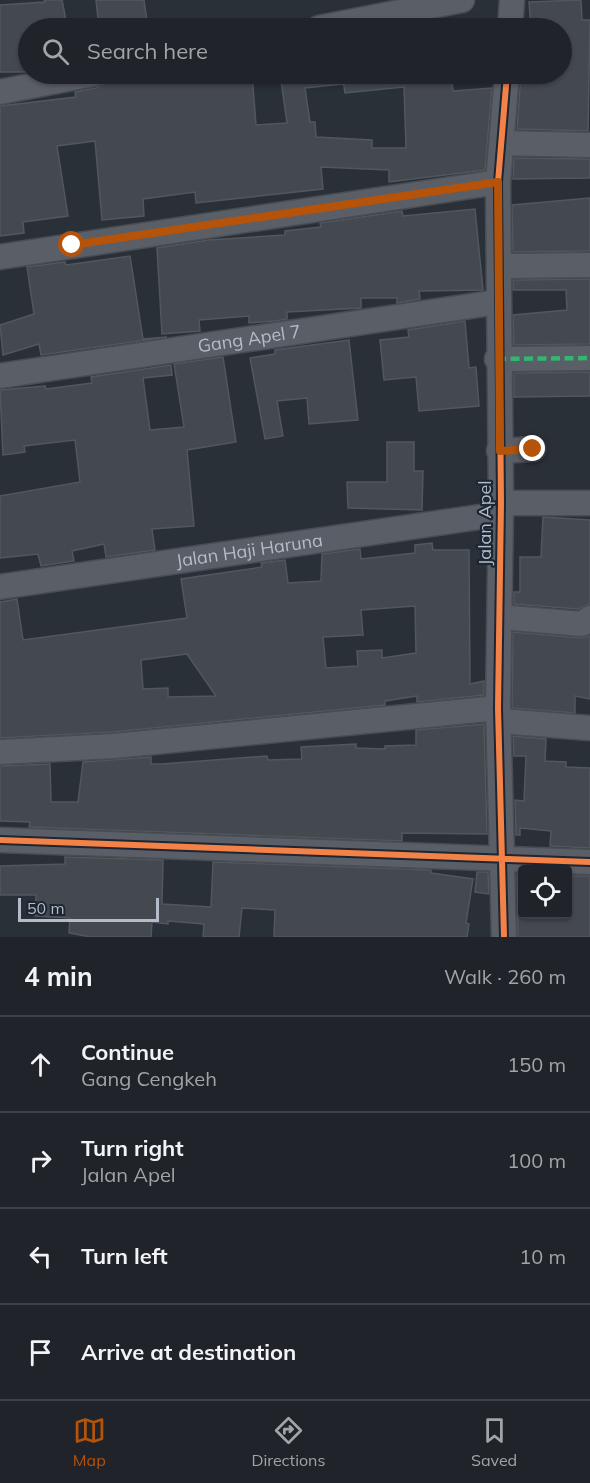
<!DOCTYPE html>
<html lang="en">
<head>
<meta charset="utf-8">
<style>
  :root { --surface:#20242a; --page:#282c32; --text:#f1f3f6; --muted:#a2a4a8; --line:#3d4147; --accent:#b45309 }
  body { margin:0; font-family:Mulish,sans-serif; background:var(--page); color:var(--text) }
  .controls { position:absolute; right:18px; bottom:18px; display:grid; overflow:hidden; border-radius:6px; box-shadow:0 2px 4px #0004 }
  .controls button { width:54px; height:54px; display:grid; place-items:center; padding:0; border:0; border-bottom:2px solid var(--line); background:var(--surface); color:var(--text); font:30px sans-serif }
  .scale { position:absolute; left:18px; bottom:15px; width:141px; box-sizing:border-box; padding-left:6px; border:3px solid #b4bcc9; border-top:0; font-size:16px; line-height:21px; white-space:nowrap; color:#b4bcc9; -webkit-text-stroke:4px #1d2633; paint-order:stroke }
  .stop { position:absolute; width:18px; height:18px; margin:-14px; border:4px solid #b45309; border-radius:50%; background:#fff }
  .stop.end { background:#b45309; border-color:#fff; box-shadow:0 2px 6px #0008 }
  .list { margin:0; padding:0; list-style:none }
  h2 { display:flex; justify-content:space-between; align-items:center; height:78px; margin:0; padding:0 24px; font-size:26px }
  h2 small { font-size:20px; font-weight:400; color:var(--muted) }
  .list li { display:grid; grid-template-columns:39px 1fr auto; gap:18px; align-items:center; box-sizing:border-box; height:96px; padding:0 24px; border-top:2px solid var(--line) }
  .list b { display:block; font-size:22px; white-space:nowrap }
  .list p { margin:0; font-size:20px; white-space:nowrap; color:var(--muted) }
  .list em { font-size:20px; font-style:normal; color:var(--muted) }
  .icon { flex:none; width:33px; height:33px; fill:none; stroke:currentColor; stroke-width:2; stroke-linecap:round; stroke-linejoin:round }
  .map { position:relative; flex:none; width:590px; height:937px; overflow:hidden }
  .search { position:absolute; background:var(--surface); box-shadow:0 2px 4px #0004; left:18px; right:18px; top:18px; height:66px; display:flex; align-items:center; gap:15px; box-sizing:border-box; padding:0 21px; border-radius:33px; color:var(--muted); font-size:22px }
  .sheet { height:462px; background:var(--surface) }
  nav { display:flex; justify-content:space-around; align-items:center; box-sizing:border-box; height:84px; border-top:2px solid var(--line); background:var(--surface); font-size:16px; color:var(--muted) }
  nav a { display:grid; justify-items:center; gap:3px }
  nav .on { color:var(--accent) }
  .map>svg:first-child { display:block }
  .building { fill:#444950; stroke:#52575f; stroke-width:1.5; fill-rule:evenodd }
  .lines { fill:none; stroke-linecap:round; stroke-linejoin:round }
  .minor-casing { stroke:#484c53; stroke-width:27 }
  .minor { stroke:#5a5e66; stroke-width:24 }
  .quiet { stroke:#33b770; stroke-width:4.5; stroke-dasharray:9 4.5; stroke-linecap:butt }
  .cycleway-casing { stroke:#1d2633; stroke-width:10 }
  .cycleway { stroke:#f48246; stroke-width:6 }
  .route { stroke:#b45309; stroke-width:8 }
  .labels { text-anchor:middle; stroke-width:4.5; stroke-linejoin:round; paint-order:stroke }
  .street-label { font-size:18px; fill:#b4bcc9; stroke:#1d2633 }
</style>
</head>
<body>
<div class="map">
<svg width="590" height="937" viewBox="0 0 590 937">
  <rect width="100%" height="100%" fill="#2a3038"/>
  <!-- building -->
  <path class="building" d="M 44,0 L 62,0 L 66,20 L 28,28 L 28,72 L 0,72 L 0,5 L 45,2 Z
    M 96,0 L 144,0 L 148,28 L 99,28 Z
    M 581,0 L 582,20 L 590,20 L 588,131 L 517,129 L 521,74 L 561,74 L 561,28 L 531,28 L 529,2 Z
    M 161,74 L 252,74 L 256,125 L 287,123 L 280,74 L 451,74 L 453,91 L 492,88 L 485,170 L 389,182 L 389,170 L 321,167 L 323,189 L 196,203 L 195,192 L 143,199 L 144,216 L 102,220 L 95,141 L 57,146 L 68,216 L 23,222 L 24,233 L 0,236 L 0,106 L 76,97 L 75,92 L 96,88 L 103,84 L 107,77 L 112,76 L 113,82 ZM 343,80 L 345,93 L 404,87 L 406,148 L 372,148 L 372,140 L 316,137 L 315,122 L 310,122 L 305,88 L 343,84 Z
    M 514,158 L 590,159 L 590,178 L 513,179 Z
    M 590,198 L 590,251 L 513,252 L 512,205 Z
    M 475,209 L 483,290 L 419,291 L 420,299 L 397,303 L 397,298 L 361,298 L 361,308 L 287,312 L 287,319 L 275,321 L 249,323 L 249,316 L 199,320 L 200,331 L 162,334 L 157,248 L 208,240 L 285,235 L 285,231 L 321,227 L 320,223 L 402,211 L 403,216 Z
    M 130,256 L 143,339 L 167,337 L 41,355 L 39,344 L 3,355 L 0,325 L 34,314 L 27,267 L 65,262 L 66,265 Z
    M 590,279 L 590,344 L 514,345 L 513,315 L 567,310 L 566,290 L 513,290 L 513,280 Z
    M 465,321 L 469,368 L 476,367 L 479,406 L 419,411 L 416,377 L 384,380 L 380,340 L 409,337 L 408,330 Z
    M 349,340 L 358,420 L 309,424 L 307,398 L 277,401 L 283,436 L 265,439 L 250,358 L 275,354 L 275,350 Z
    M 223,357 L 236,442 L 187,450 L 194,526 L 152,529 L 155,550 L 106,557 L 104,544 L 72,551 L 74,561 L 41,566 L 38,554 L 0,558 L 0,496 L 80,482 L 75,440 L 24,446 L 25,452 L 3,455 L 0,390 L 45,386 L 46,389 L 92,383 L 91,377 L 171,365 L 172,375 L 143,378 L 150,430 L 184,427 L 174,364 Z
    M 590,372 L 590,396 L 514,397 L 514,373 Z
    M 387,442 L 414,442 L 414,471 L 423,471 L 422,510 L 348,508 L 347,482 L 387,482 Z
    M 543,517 L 590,520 L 590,604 L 578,609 L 514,604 L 514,592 L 520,592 L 520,557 L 541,557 Z
    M 432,543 L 433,550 L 469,550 L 470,684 L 484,681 L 484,695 L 417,702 L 417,696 L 385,701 L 385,705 L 113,732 L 0,738 L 0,602 L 17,599 L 23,640 L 187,618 L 181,579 L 262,567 L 261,563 L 285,560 L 288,583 L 321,581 L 322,554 L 360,549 L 361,559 L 415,553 L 415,545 ZM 415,606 L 416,653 L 382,658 L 382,650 L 357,651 L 358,666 L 326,668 L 323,637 L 363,635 L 361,610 ZM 187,654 L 216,696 L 168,697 L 168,688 L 143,689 L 141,660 Z
    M 513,632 L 581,638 L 590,636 L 590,699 L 575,696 L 575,713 L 512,708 Z
    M 484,724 L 487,834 L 402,833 L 402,841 L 29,827 L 30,822 L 0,821 L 0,766 L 50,764 L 51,802 L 78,802 L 83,762 L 151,757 L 151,764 L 162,764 L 267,756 L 268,760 L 302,759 L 301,747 L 356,744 L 356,748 L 385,749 L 385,746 L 416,745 L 416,730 Z
    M 513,736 L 546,739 L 545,761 L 566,762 L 566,767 L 590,768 L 590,848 L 550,846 L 551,831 L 520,828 L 520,835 L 516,835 L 515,800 L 524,801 L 526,756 L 514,756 Z
    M 65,857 L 163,860 L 162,904 L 211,907 L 213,862 L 431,870 L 431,873 L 473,879 L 466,923 L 469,924 L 467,937 L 274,937 L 275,910 L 242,908 L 239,937 L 203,937 L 204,924 L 168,921 L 168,924 L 152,922 L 151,937 L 91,937 L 69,933 L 70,918 L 35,916 L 36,895 L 0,895 L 0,866 L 65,864 Z
    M 477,872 L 488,872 L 489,894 L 475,892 Z
    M 517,874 L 522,874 L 522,915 L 569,915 L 571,876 L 590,876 L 590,937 L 518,937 Z"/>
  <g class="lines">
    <!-- minor casing -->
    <g class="minor-casing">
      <g id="minor">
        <path d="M 319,28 L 462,0"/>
        <path d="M 510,28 L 512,0"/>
        <path d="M 0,92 L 93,74"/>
        <path d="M 502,143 L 590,145"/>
        <path d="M 0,257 L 498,182"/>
        <path d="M 500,266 L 590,265"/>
        <path d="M 497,359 L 590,358"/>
        <path id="s1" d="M 0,376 L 498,302"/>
        <path d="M 499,451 L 533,449"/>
        <path d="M 501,503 L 590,503"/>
        <path id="s2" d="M 0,587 L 500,514"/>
        <path d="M 500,617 L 582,624 L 590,618"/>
        <path d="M 500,721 L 590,728"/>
        <path d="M 0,752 L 114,746 L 498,708"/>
        <path d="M 0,840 L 590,862"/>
        <path d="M 504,937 L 498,708 L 501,503 L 498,182 L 507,74"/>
      </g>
    </g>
    <!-- minor -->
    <use href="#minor" class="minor"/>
    <!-- quiet -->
    <path class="quiet" d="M 497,359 L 590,358"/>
    <!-- cycleway casing -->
    <g class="cycleway-casing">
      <path id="cycleway" d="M 0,840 L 590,862
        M 504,937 L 498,708 L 501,503 L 498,182 L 507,74"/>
    </g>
    <!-- cycleway -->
    <use href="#cycleway" class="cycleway"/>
  </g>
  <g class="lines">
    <!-- route -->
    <path class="route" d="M 72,245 L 498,182 L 500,451 L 533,449"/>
  </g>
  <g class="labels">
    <!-- street labels -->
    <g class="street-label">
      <text dy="6" stroke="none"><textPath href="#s1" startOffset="252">Gang Apel 7</textPath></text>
      <text transform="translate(485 523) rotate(-90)" y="6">Jalan Apel</text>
      <text dy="6" stroke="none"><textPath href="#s2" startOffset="252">Jalan Haji Haruna</textPath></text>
    </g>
  </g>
</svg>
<div class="controls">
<button><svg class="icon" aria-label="locate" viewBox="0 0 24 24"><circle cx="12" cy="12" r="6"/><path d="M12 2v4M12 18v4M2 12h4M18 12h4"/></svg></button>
</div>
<div class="scale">50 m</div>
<div class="stop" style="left:72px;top:245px"></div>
<div class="stop end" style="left:533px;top:449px"></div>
<div class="search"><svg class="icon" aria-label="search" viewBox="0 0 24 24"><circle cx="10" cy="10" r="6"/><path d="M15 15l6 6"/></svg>Search here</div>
</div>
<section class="sheet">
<h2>4 min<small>Walk · 260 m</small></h2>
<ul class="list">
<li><svg class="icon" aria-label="ahead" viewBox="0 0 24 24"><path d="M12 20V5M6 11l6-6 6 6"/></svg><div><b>Continue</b><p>Gang Cengkeh</p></div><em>150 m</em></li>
<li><svg class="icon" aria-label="right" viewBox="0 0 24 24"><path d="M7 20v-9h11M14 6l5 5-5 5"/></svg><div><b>Turn right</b><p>Jalan Apel</p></div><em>100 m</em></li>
<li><svg class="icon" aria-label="left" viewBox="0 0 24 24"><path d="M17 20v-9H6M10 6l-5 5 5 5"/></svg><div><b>Turn left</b></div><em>10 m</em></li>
<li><svg class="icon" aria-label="arrive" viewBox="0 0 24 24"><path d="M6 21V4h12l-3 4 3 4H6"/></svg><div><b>Arrive at destination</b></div></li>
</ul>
</section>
<nav>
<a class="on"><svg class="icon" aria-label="map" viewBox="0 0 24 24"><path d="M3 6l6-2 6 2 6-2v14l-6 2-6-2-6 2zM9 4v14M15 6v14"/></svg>Map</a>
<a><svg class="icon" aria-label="directions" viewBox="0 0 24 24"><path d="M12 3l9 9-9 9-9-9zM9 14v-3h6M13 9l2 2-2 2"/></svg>Directions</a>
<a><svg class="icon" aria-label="saved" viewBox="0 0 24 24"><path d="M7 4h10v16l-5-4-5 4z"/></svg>Saved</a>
</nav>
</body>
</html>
